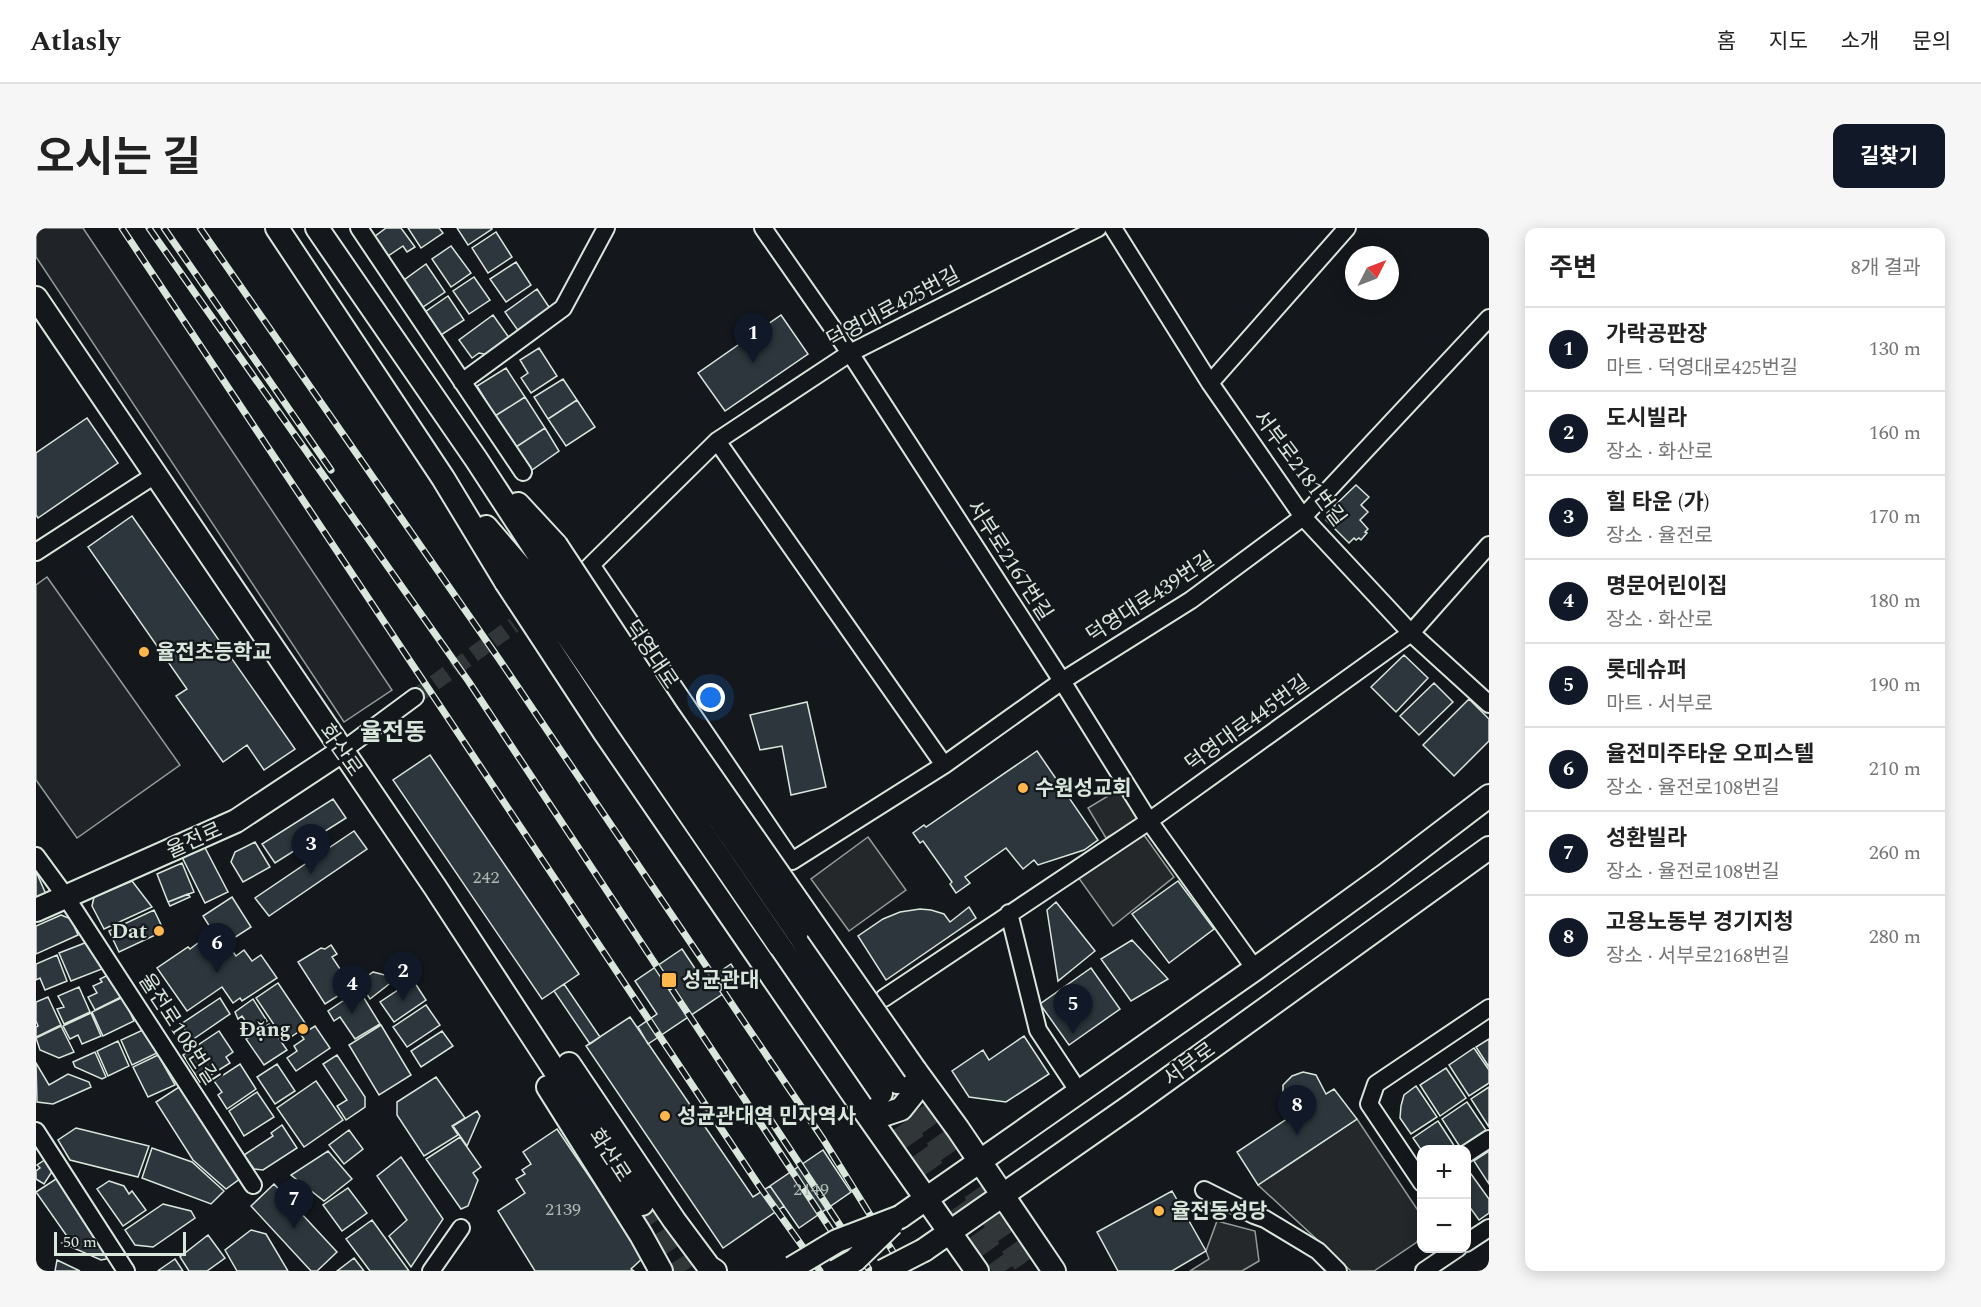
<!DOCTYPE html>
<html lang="ko">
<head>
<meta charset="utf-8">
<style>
  :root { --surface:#fff; --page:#f6f6f6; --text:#222; --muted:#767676; --line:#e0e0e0; --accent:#111827 }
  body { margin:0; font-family:Spectral,"Noto Sans KR",serif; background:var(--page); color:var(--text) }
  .controls { position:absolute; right:18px; bottom:18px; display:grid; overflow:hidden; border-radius:12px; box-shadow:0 3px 15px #0003 }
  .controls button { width:54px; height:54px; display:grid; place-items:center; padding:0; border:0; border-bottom:2px solid var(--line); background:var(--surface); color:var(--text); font:30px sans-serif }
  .compass { position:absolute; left:1309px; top:18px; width:54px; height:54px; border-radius:50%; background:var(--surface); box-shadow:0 3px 15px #0003; rotate:48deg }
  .scale { position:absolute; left:18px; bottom:15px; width:132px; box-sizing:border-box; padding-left:6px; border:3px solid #d8e6dc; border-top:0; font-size:16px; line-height:21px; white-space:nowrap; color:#d8e6dc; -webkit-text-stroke:4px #14181c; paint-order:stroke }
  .you { position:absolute; left:675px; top:470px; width:21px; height:21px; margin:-15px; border:4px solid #fff; border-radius:50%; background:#1a73e8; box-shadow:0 0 0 9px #1a73e833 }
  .badge { display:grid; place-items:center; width:39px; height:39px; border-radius:50%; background:var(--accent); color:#fff; font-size:20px; font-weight:700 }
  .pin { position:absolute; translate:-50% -50px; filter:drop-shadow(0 2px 3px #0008) }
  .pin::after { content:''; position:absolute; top:32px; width:21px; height:18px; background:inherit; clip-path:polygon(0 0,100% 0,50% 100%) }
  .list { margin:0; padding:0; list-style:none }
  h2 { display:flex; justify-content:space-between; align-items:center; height:78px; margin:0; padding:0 24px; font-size:26px }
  h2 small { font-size:20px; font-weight:400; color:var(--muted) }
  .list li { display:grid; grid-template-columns:39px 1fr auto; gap:18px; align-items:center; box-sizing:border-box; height:84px; padding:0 24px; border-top:2px solid var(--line) }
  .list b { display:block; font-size:22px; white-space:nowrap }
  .list p { margin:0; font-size:20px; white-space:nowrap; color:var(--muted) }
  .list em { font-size:20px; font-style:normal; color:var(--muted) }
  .map { position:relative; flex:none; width:1453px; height:1043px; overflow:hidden; border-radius:12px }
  header { display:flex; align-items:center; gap:36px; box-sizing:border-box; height:84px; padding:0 30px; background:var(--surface); border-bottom:2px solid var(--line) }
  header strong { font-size:28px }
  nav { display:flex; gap:33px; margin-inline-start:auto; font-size:21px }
  .intro { display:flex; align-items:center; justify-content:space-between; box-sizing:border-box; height:144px; padding:0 36px }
  h1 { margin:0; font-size:42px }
  .button { padding:15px 27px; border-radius:12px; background:var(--accent); color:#fff; font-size:21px; font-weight:700 }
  main { display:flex; gap:36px; padding:0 36px }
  aside { flex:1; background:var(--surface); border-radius:12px; box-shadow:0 3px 15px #0003 }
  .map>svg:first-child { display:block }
  .green { fill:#202428; stroke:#939e99; stroke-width:1.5 }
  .parking { fill:#24282b; stroke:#939e99; stroke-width:1.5 }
  .building { fill:#2c363c; stroke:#d8e6dc; stroke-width:1.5 }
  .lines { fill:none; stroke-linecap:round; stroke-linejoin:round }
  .street-tunnel { stroke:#313739; stroke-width:16; stroke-dasharray:16 8; stroke-linecap:butt }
  .secondary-tunnel { stroke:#313739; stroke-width:22; stroke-dasharray:22 11; stroke-linecap:butt }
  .street-casing { stroke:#d8e6dc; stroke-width:20 }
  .secondary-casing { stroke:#d8e6dc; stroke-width:26 }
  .street { stroke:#14181c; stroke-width:16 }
  .secondary { stroke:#14181c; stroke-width:22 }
  .rail-casing { stroke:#d8e6dc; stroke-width:7 }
  .rail { stroke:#14181c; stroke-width:4.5; stroke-dasharray:14; stroke-linecap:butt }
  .secondary-bridge-casing { stroke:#d8e6dc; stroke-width:26; stroke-linecap:butt }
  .secondary-bridge { stroke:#14181c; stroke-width:22 }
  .poi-dot { fill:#ffb74d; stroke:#14181c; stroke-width:2 }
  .labels { text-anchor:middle; stroke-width:4.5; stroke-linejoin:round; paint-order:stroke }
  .number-label { font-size:18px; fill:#adbab4 }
  .street-label { font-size:21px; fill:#d8e6dc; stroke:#14181c }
  .poi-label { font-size:21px; font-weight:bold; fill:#d8e6dc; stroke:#14181c; text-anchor:start }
  .quarter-label { font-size:24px; font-weight:bold; fill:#d8e6dc; stroke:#14181c }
</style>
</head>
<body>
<header>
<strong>Atlasly</strong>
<nav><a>홈</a><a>지도</a><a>소개</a><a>문의</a></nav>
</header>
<div class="intro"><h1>오시는 길</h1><a class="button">길찾기</a></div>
<main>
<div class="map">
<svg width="1453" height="1043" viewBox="0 0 1453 1043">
  <rect width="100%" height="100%" fill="#14181c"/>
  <!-- green -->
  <path class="green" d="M 0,0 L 47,0 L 356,462 L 308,494 L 0,29 Z
    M 11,349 L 144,537 L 41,610 L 0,552 L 0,357 Z"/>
  <!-- parking -->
  <path class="parking" d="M 1085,560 L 1103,592 L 1070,610 L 1052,580 Z
    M 1108,607 L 1138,649 L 1077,698 L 1042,649 Z
    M 832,609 L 870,662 L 813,703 L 775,651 Z
    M 1321,891 L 1385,987 L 1385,1001 L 1381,1014 L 1338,1043 L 1315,1043 L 1222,957 Z
    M 1181,993 L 1219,1003 L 1223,1033 L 1206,1043 L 1154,1043 L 1173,1031 L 1170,1023 Z"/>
  <!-- building -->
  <path class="building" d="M 350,0 L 365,0 L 379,19 L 371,24 L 367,18 L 352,28 L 338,9 Z
    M 372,0 L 403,0 L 407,5 L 385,20 Z
    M 421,0 L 456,0 L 456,1 L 432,17 Z
    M 460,4 L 476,29 L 452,45 L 436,20 Z
    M 415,18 L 435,45 L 415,59 L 396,31 Z
    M 480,34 L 495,57 L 470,74 L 454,51 Z
    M 390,36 L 409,64 L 387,79 L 368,52 Z
    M 438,49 L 454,72 L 433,86 L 417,63 Z
    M 501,61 L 515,82 L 483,104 L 469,84 Z
    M 412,68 L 428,92 L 405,107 L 389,84 Z
    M 457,87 L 474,111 L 453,127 L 443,125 L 436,130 L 423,112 Z
    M 745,87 L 772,126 L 689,183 L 662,145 Z
    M 503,120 L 521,148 L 495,165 L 485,150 L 492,145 L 484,132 Z
    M 470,140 L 489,169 L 459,188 L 441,158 Z
    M 527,151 L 541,172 L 512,191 L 498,169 Z
    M 489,169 L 509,200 L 480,219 L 459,188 Z
    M 541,172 L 559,199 L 530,218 L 512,191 Z
    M 51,190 L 82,235 L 2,290 L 0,287 L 0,225 Z
    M 509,200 L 523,223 L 496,242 L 480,219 Z
    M 1320,257 L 1333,269 L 1325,277 L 1332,284 L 1324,292 L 1332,301 L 1329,304 L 1331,305 L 1325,312 L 1323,310 L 1320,312 L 1318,310 L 1313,315 L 1290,292 L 1291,285 Z
    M 96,288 L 259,521 L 228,542 L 211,517 L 187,534 L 140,468 L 151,461 L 52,319 Z
    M 1368,427 L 1392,450 L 1360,484 L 1335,459 Z
    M 1398,455 L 1417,474 L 1383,507 L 1364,488 Z
    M 1433,471 L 1453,491 L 1453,513 L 1418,548 L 1387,517 Z
    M 771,474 L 790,559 L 755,567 L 746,518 L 724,522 L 714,487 Z
    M 1001,523 L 1062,612 L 1048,622 L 1002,637 L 998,632 L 987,641 L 970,620 L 929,649 L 934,655 L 920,665 L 914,656 L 916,654 L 887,613 L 884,615 L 877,605 L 888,597 L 890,599 Z
    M 394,527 L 543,746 L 506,771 L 357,552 Z
    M 297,571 L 310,590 L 239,635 L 226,616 Z
    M 318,603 L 331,621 L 233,688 L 219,670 Z
    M 166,614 L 192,664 L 169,675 L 144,625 Z
    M 219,614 L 234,639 L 207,654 L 195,634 L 199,624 Z
    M 146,635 L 158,664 L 132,674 L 121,646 Z
    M 0,643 L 12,671 L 0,675 Z
    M 96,653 L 116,679 L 68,701 L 56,678 L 58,669 Z
    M 1142,653 L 1178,701 L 1133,735 L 1096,686 Z
    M 152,666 L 154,669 L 134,678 L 132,674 Z
    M 196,669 L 215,699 L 195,712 L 191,706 L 182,712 L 167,688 Z
    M 1020,674 L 1059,723 L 1022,753 L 1011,682 Z
    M 933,679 L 940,690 L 850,752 L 822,708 L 847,691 L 864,684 L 884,681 L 895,682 L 908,686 L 914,694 Z
    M 118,682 L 128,703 L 83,724 L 73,703 Z
    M 25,687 L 35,691 L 42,707 L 0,726 L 0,698 Z
    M 1096,712 L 1132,751 L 1095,773 L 1065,731 Z
    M 54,713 L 71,739 L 35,753 L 23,725 Z
    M 162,715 L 166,720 L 174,715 L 178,722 L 186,717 L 191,724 L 195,721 L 200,728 L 208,722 L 216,733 L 225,727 L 241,750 L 206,773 L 204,770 L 197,775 L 186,759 L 151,783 L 121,740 L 152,719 L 154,721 Z
    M 295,717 L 301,726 L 296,729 L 316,759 L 289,776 L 262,734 L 285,720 L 289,721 Z
    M 646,721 L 668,754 L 695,736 L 706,753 L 612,816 L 602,799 L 621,786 L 599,753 Z
    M 21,727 L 31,753 L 9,762 L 4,750 L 0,752 L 0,736 Z
    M 1055,740 L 1084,781 L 1033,817 L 1004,776 Z
    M 337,744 L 357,749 L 357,753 L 334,771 L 323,754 Z
    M 74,746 L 85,769 L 59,782 L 52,769 L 61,765 L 57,758 L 66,754 L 64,751 Z
    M 377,752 L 390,772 L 358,794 L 344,774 Z
    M 242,755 L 271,798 L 249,813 L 220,770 Z
    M 528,756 L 564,809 L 554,816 L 518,763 Z
    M 43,759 L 54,784 L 28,796 L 21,781 L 28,779 L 22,768 Z
    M 323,762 L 344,796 L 319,811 L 304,789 L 298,793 L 292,783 Z
    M 12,769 L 25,797 L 0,809 L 0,799 L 2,798 L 0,793 L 0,774 Z
    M 87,769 L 98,793 L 67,808 L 56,784 Z
    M 184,770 L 194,786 L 156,812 L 145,796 Z
    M 217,771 L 231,793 L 216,803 L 206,788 L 202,791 L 199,784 Z
    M 390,777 L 404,797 L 371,819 L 357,799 Z
    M 55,785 L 65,808 L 46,816 L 42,807 L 34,811 L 27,798 Z
    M 594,789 L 717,969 L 734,958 L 748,978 L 687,1020 L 550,818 Z
    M 233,796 L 251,822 L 228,837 L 210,811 Z
    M 345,797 L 375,847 L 343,867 L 313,817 Z
    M 25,798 L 38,824 L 23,830 L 4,822 L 0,810 Z
    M 279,798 L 294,820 L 260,843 L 251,830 L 261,823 L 258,818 L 268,811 L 265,807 Z
    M 109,801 L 121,825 L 96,837 L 85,812 Z
    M 183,803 L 197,824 L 190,829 L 194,835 L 164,854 L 147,827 Z
    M 406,803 L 417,818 L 385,839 L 375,823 Z
    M 988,808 L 1013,846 L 970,874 L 933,869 L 916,843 L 947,822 L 953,832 Z
    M 1453,811 L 1453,839 L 1440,819 Z
    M 82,813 L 93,838 L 72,848 L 61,823 Z
    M 1438,820 L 1453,842 L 1453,855 L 1433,868 L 1413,837 Z
    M 59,824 L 70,849 L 66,851 L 39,839 L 37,834 Z
    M 122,827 L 139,857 L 112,869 L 97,839 Z
    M 301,827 L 329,869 L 329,879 L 310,892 L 301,878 L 311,872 L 287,836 Z
    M 0,835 L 13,857 L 32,846 L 53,854 L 55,859 L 17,876 L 1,874 Z
    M 204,836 L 220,861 L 191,881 L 182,867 L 186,864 L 178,853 Z
    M 241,836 L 259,863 L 239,876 L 221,849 Z
    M 1410,840 L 1430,870 L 1404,888 L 1384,857 Z
    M 1267,844 L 1280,847 L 1290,866 L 1298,861 L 1321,891 L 1222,957 L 1201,924 L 1257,887 L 1251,881 L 1247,868 L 1247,857 L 1256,848 Z
    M 400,849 L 429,890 L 416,898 L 422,907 L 388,928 L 361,887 L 361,874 Z
    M 280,853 L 307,892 L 268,919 L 241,880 Z
    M 1380,858 L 1401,889 L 1375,906 L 1364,890 L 1365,878 L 1368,867 Z
    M 143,859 L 205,950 L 190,961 L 157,932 L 120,874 Z
    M 1453,859 L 1453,899 L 1435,871 Z
    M 221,864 L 238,889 L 208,908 L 193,883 Z
    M 1431,874 L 1452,905 L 1426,922 L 1406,891 Z
    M 441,883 L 444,888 L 431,918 L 417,898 Z
    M 1402,893 L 1421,922 L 1386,922 L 1386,923 L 1377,910 Z
    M 246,897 L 261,920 L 227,942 L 218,941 L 208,927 L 237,908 L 235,905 Z
    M 40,900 L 113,918 L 102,949 L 34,932 L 22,912 Z
    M 521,901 L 608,1029 L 595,1041 L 598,1043 L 499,1043 L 462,983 L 489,965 L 480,951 L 489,946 L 486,942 L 495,936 L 487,924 Z
    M 313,902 L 327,921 L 308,936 L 293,917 Z
    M 424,909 L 445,939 L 437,945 L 442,952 L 432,978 L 425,981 L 390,931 Z
    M 116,920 L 156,934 L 188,963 L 175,976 L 106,950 Z
    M 787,922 L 815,964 L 763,1000 L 734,958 Z
    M 292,923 L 316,951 L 288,973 L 255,947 Z
    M 1453,923 L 1453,956 L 1438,933 Z
    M 365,929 L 407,991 L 375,1039 L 353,1008 L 371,992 L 341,948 Z
    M 10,931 L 17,942 L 8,956 L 0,951 L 0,943 L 4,940 L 1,937 Z
    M 1430,939 L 1453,971 L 1453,985 L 1443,992 L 1430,974 Z
    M 23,949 L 72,1027 L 70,1031 L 65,1032 L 26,1015 L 33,1011 L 0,964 Z
    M 73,953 L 88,958 L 93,966 L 96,963 L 110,982 L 87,998 L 61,961 Z
    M 238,956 L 301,1024 L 281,1043 L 275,1043 L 215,978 Z
    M 312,960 L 331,985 L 306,1003 L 287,977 Z
    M 1136,963 L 1170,1023 L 1136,1043 L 1082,1043 L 1061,1004 Z
    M 127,976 L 155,983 L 159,990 L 117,1019 L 99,1017 L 89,1002 Z
    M 336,992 L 373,1043 L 334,1043 L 310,1011 Z
    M 215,1002 L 230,1006 L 252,1043 L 201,1043 L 189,1022 Z
    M 172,1007 L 189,1030 L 171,1043 L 153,1043 L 144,1029 Z
    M 318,1030 L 328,1043 L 301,1043 Z
    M 139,1031 L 147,1043 L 122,1043 L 123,1042 Z
    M 21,1032 L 44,1043 L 19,1043 Z"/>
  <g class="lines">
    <!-- street-tunnel -->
    <path class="street-tunnel" d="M 379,469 L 478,397"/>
    <!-- secondary-tunnel -->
    <path class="secondary-tunnel" d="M 862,855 L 993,1043
      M 847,869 L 969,1043
      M 606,976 L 649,1043"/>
    <!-- street casing -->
    <g class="street-casing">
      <path id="street" d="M 323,0 L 487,244
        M 727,0 L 814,125 L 1026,453 L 1113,593 L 1219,741
        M 1077,0 L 1174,155 L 1267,289 L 1375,405 L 1453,476
        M 426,154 L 527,80 L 570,0
        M 1174,155 L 1311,0
        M 681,213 L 908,537
        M 0,324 L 119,247
        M 556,338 L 756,633 L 908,537 L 1026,453 L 1155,372 L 1267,289 L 1453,90
        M 548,344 L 681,213 L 814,125 L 1062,0
        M 306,523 L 379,469
        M 0,628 L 30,669 L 217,957
        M 973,685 L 1002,802 L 1043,864
        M 848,770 L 1113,593 L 1375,405 L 1453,317
        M 0,903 L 90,1043
        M 1430,926 L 1453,911
        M 1386,955 L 1333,876 L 1340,856 L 1453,780
        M 1168,962 L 1218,987 L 1229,991 L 1282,1023 L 1302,1043
        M 1430,1015 L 1453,1000
        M 395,1043 L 425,1000
        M 1388,1043 L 1422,1020"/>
    </g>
    <!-- secondary casing -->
    <g class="secondary-casing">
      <path id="secondary" d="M 241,0 L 407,250 L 470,354
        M 281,0 L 440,231 L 504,329
        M 0,70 L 399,659 L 606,976
        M 482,276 L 520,317
        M 450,299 L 486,341
        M 0,682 L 200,593 L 306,523
        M 761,704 L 861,854
        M 743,717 L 845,865
        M 533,836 L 638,992 L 673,1039 L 679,1043
        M 879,842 L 922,901 L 1018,1043
        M 512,859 L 605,1007 L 625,1043
        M 825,878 L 941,1043
        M 825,878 L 847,887 L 865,881 L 877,866 L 879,842
        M 864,989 L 1219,741 L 1348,648 L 1453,568
        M 888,1022 L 1096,877 L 1453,620"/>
    </g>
    <!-- street -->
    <use href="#street" class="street"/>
    <!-- secondary -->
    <use href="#secondary" class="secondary"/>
    <!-- rail casing -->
    <g class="rail-casing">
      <path id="rail" d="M 86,0 L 724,959 L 784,1043
        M 113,0 L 433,454 L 822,1043
        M 128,0 L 295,242
        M 164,0 L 463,431 L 787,911 L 869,1043
        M 732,888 L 834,1043"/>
    </g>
    <!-- rail -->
    <use href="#rail" class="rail"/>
    <!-- secondary-bridge casing -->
    <g class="secondary-bridge-casing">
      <path id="secondary-bridge" d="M 520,317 L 630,484 L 879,842
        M 504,329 L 761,704
        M 486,341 L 743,717
        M 470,354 L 569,505 L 825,878
        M 756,1040 L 801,1013 L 864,989
        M 800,1043 L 819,1032 L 856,996
        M 847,1043 L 888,1022"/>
    </g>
    <!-- secondary-bridge -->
    <use href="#secondary-bridge" class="secondary-bridge"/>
  </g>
  <!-- markers -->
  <g class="poi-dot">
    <circle cx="108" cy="424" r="6"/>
    <circle cx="987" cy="560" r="6"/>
    <circle cx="123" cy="703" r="6"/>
    <rect x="625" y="744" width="16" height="16" rx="3"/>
    <circle cx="267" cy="801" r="6"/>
    <circle cx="629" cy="888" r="6"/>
    <circle cx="1123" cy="983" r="6"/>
  </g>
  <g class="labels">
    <!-- number labels -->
    <g class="number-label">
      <text x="450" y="655">242</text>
      <text x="775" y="967">2149</text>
      <text x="527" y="987">2139</text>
    </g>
    <!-- street labels -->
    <g class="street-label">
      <text transform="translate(857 79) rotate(-28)" y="7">덕영대로425번길</text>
      <text transform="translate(1264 240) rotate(53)" y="7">서부로2181번길</text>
      <text transform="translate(974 332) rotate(57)" y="7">서부로2167번길</text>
      <text transform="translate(1114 369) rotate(-33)" y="7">덕영대로439번길</text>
      <text transform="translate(616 426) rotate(56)" y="7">덕영대로</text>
      <text transform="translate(1211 495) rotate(-36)" y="7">덕영대로445번길</text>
      <text transform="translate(305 522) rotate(55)" y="7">화산로</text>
      <text transform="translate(158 612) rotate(-24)" y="7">율전로</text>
      <text transform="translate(143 801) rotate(57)" y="7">율전로108번길</text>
      <text transform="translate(1153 836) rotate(-36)" y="7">서부로</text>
      <text transform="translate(574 927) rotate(57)" y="7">화산로</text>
    </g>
    <!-- poi labels -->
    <g class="poi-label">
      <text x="120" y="431">율전초등학교</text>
      <text x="999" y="567">수원성교회</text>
      <text x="111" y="710" text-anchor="end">Dat</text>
      <text x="646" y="759">성균관대</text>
      <text x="255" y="808" text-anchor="end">Đặng</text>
      <text x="641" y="895">성균관대역 민자역사</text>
      <text x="1135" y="990">율전동성당</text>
    </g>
    <!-- quarter labels -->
    <g class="quarter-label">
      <text x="357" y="512">율전동</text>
    </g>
  </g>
</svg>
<div class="controls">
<button>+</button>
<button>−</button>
</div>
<svg class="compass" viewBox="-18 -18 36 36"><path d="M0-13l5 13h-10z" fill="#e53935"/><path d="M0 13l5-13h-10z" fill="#767676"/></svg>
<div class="scale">50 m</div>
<div class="you"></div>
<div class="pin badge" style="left:717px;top:135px">1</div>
<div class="pin badge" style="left:367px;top:773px">2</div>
<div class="pin badge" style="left:275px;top:646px">3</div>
<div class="pin badge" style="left:316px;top:786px">4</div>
<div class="pin badge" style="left:1037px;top:806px">5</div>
<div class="pin badge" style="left:181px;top:745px">6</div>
<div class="pin badge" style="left:258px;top:1001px">7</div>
<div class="pin badge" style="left:1261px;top:907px">8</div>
</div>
<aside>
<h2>주변<small>8개 결과</small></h2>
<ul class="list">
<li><span class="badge">1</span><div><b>가락공판장</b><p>마트 · 덕영대로425번길</p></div><em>130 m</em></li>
<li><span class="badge">2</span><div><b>도시빌라</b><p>장소 · 화산로</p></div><em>160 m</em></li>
<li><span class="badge">3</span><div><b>힐 타운 (가)</b><p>장소 · 율전로</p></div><em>170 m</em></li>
<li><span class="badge">4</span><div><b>명문어린이집</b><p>장소 · 화산로</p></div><em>180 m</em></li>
<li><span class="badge">5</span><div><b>롯데슈퍼</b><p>마트 · 서부로</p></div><em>190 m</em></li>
<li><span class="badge">6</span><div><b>율전미주타운 오피스텔</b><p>장소 · 율전로108번길</p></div><em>210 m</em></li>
<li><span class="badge">7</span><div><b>성환빌라</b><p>장소 · 율전로108번길</p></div><em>260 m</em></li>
<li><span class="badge">8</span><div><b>고용노동부 경기지청</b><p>장소 · 서부로2168번길</p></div><em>280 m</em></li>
</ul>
</aside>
</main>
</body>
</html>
